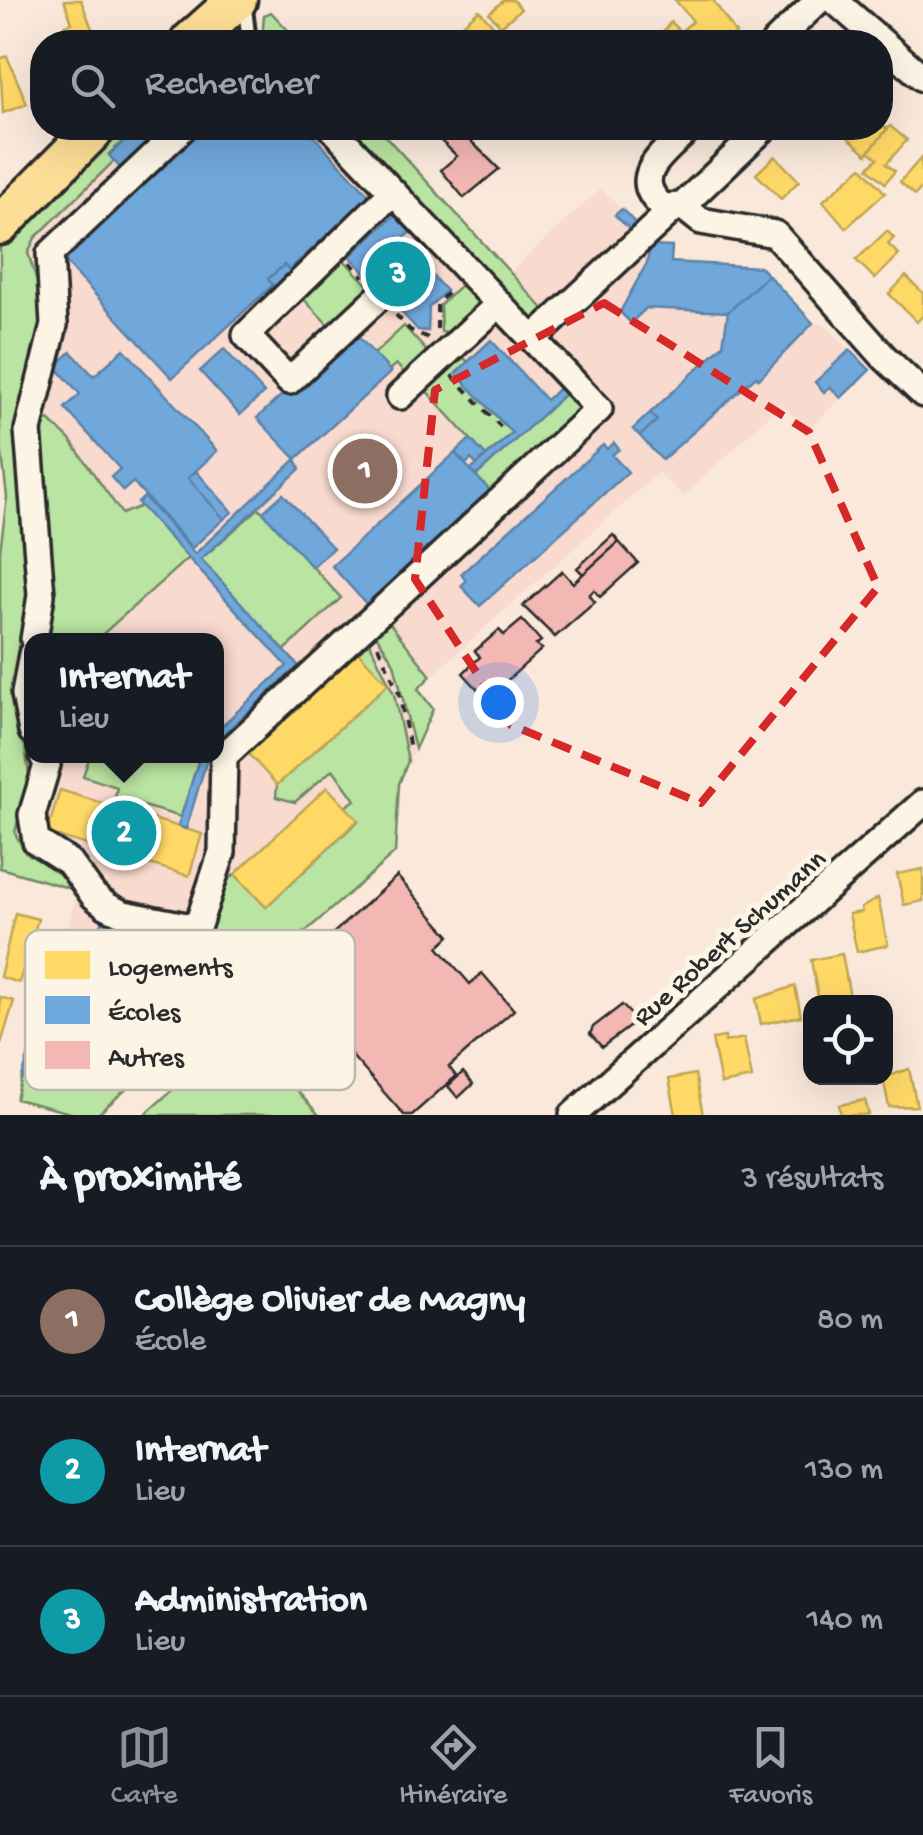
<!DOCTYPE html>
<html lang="fr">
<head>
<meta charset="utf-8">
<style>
  :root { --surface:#171b24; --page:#242831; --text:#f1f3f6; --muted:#9ea1a6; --line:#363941; --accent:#8c9099 }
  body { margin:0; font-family:"Gochi Hand",sans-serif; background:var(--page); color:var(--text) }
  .controls { position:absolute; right:30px; bottom:30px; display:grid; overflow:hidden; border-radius:20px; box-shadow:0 10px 40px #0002 }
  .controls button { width:90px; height:90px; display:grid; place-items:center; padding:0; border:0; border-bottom:2px solid var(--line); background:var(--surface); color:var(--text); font:50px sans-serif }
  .you { position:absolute; left:498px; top:702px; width:35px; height:35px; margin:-25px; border:8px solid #fff; border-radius:50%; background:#1a73e8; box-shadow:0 0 0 15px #1a73e833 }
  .badge { display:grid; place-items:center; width:65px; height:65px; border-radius:50%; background:var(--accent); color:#fff; font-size:32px; font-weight:700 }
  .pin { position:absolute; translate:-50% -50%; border:5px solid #fff; box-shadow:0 2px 10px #0006 }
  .popup { position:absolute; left:24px; top:633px; width:200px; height:130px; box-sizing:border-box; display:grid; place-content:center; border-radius:20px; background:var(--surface); filter:drop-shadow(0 2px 8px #0005); font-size:32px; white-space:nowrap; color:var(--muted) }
  .popup b { font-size:38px; color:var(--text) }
  .popup::after { content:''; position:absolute; left:50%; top:100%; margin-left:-20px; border:20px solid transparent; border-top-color:var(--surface) }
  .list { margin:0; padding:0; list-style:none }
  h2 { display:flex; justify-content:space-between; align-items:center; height:130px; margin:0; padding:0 40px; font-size:42px }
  h2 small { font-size:32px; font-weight:400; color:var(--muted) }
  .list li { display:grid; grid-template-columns:65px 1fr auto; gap:30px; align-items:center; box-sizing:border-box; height:150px; padding:0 40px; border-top:2px solid var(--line) }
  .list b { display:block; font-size:38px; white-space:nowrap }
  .list p { margin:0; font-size:32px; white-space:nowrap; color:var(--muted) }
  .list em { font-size:32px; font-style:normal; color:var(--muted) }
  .icon { flex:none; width:55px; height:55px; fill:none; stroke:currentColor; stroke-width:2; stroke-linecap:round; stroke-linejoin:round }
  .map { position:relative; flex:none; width:923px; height:1115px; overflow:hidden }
  .search { position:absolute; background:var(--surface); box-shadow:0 10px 40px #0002; left:30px; right:30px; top:30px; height:110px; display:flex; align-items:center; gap:25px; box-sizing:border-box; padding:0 35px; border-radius:40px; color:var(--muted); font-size:38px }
  .sheet { height:580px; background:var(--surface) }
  nav { display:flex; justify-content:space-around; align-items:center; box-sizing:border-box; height:140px; border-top:2px solid var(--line); background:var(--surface); font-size:28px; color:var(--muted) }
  nav a { display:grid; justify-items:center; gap:5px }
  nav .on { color:var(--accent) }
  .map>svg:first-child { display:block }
  .built { fill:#f8dacf; fill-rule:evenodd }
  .grass { fill:#bae4a1; stroke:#728866; stroke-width:2.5 }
  .homes { fill:#ffd966; stroke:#bfa554; stroke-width:2.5 }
  .schools { fill:#6fa8dc; stroke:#5b82a7; stroke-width:2.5 }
  .building { fill:#f3b7b4; stroke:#2b2b2b; stroke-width:2.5 }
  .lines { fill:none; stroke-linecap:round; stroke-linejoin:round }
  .service-casing { stroke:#2b2b2b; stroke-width:20 }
  .minor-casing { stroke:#2b2b2b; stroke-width:32 }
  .primary-casing { stroke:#2b2b2b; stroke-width:45 }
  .path { stroke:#2b2b2b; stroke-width:4; stroke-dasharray:8 8; stroke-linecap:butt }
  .service { stroke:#fcf5e5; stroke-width:12 }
  .minor { stroke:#fcf5e5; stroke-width:25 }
  .primary { stroke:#fcde96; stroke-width:38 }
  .marked { fill:none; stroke:#d62828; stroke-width:8; stroke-dasharray:20 12; stroke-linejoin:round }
  .labels { text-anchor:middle; stroke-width:10; stroke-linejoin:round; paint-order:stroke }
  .street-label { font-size:28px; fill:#2b2b2b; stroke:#fcf5e5 }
  .key { fill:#fcf5e5; stroke:#bdb8ad; stroke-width:2.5 }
  .key-label { font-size:28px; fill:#2b2b2b }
</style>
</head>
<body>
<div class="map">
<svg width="923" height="1115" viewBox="0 0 923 1115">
  <rect width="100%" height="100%" fill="#fae9db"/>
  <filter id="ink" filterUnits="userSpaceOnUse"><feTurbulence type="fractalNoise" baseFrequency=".01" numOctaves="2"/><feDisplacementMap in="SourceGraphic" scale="20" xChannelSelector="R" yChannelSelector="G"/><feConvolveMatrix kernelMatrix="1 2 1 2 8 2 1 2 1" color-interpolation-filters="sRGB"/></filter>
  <g filter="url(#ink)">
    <!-- built -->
    <path class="built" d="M 116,128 L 378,128 L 511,271 L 601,188 L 635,223 L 629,229 L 646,250 L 650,246 L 672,247 L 672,262 L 760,267 L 813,323 L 824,324 L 870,370 L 808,430 L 781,404 L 684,496 L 658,473 L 418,688 L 433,709 L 399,783 L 395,853 L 97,1115 L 78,1115 L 16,1099 L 78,891 L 0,868 L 0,551 L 7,497 L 0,437 L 0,241 ZM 32,640 L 216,640 L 216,756 L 32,756 Z"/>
    <!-- grass -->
    <path class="grass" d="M 271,12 L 299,42 L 262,42 L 264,15 Z
      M 116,128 L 138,128 L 109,154 L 114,161 L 35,238 L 28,253 L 42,297 L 36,593 L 18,698 L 29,775 L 15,833 L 25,852 L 64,868 L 79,891 L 0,868 L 0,551 L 7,497 L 0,437 L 0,241 Z
      M 342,128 L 378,128 L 547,313 L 529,327 Z
      M 341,257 L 376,294 L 335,332 L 300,295 Z
      M 467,279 L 488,304 L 461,331 L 441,332 L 440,305 Z
      M 404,326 L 431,356 L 408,377 L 396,364 L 389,370 L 374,354 Z
      M 460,354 L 468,362 L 457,373 L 512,433 L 486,456 L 423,387 Z
      M 568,391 L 584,410 L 493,494 L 476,476 Z
      M 49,420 L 70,440 L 122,514 L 141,506 L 188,558 L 96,640 L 39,640 L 39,424 Z
      M 259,508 L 341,598 L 284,651 L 201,559 Z
      M 385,617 L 431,676 L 418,689 L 433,709 L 415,749 L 394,663 L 373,630 Z
      M 365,633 L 394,694 L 408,761 L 399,784 L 395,853 L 97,1115 L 78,1115 L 16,1099 L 22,1077 L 63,1088 L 70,1067 L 118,1081 L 136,1026 L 157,1033 L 170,1028 L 181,992 L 221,952 L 224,941 L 220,934 L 205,931 L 220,887 L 235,874 L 266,907 L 358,821 L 345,807 L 355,800 L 333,769 L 295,802 L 276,797 L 277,785 L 387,685 L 353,647 Z
      M 90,756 L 200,756 L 181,817 L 115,798 L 117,787 L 83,776 Z
      M 241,1029 L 319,1115 L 144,1115 Z"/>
    <!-- homes -->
    <path class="homes" d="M 64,0 L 81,0 L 97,42 L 71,42 L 65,25 L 72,23 Z
      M 504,0 L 513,0 L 521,9 L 501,26 L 489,13 Z
      M 675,0 L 713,0 L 736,34 L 726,42 L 654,42 L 671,22 L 680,32 L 693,21 Z
      M 479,10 L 505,39 L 442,42 Z
      M 7,56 L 27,104 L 3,113 L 0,59 Z
      M 880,123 L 887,129 L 867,154 L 837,128 L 880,128 Z
      M 890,126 L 907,140 L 886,164 L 895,171 L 885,183 L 868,168 L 878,158 L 869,151 Z
      M 775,156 L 799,181 L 781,199 L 756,174 Z
      M 921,158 L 923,186 L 915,195 L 900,182 Z
      M 862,167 L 885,193 L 846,228 L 823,201 Z
      M 887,231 L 894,238 L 888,244 L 899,255 L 875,279 L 856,260 Z
      M 906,276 L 923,293 L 923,315 L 917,322 L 889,294 Z
      M 357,651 L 388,684 L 277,785 L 247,752 Z
      M 327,787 L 358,820 L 266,907 L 235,874 Z
      M 60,790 L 202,834 L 189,876 L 47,833 Z
      M 923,869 L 923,901 L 904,905 L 897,874 Z
      M 878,898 L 888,945 L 857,952 L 849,914 L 862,912 L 861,908 Z
      M 15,913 L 38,919 L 19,983 L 0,977 Z
      M 842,954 L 850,997 L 819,1002 L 811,960 Z
      M 795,986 L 801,1016 L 761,1024 L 756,999 Z
      M 0,997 L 14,1001 L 0,1047 Z
      M 725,1037 L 725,1042 L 744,1038 L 752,1078 L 721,1084 L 712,1039 Z
      M 909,1069 L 917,1106 L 889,1107 L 883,1078 Z
      M 695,1074 L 703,1115 L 676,1115 L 669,1079 Z
      M 865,1100 L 869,1115 L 841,1115 L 839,1105 Z"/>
    <!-- schools -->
    <path class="schools" d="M 138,128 L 166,128 L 121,169 L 109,155 Z
      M 197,128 L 306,128 L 370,196 L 289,270 L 284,265 L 268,279 L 273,285 L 172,378 L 59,255 Z
      M 622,209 L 635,223 L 629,229 L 615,215 Z
      M 395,215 L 411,232 L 401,241 L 446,291 L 429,307 L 428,331 L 418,330 L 350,256 Z
      M 650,246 L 672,247 L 671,262 L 760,267 L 768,275 L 728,312 L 646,308 L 631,323 L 620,312 L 647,263 Z
      M 296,264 L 307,275 L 277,302 L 266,292 L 273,285 L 268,279 L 284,265 L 289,270 Z
      M 768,275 L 813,323 L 759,379 L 756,376 L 662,460 L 640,436 L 657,420 L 650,413 L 723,345 L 728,312 Z
      M 352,330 L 391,372 L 296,459 L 257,418 Z
      M 491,340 L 546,400 L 563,385 L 568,391 L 476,476 L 471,470 L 512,433 L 456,373 Z
      M 124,349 L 217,451 L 188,478 L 224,519 L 192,548 L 133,482 L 123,491 L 111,477 L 120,469 L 65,408 L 80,394 L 55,366 L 71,352 L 94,376 Z
      M 224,349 L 264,393 L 240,415 L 200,371 Z
      M 850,350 L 870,370 L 841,398 L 830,387 L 824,392 L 815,382 Z
      M 650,413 L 657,420 L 640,436 L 633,429 Z
      M 470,439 L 486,456 L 477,465 L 471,459 L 466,464 L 455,453 Z
      M 614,443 L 619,449 L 612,455 L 628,472 L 480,606 L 461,586 L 466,581 L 461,574 L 603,445 L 607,449 Z
      M 455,453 L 493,494 L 370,608 L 332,566 Z
      M 296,459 L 300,469 L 201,559 L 304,672 L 298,677 L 292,672 L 216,741 L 216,731 L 287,666 L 138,503 L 144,497 L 195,554 Z
      M 196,471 L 232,512 L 224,519 L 188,478 Z
      M 283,494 L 333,548 L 312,567 L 263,512 Z
      M 200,756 L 208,756 L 186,829 L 178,826 Z
      M 103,919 L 169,939 L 162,962 L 154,960 L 147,981 L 171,988 L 157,1033 L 136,1026 L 118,1082 L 98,1076 L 101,1064 L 77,1057 L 83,1037 L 62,1030 L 83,961 L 89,964 Z
      M 154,960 L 162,962 L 156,983 L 147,981 Z
      M 29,1055 L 70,1067 L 63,1089 L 22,1077 Z"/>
    <!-- building -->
    <path class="building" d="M 427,128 L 476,128 L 466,136 L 499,169 L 464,198 L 441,170 L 457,156 Z
      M 613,535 L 619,542 L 583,574 L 577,568 Z
      M 619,542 L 638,563 L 600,597 L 594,590 L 589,595 L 595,602 L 555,637 L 523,606 L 562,571 L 573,583 Z
      M 522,620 L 541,641 L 536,645 L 542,649 L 491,695 L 486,690 L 482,694 L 463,673 L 480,657 L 475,651 L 499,630 L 504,635 Z
      M 397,876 L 450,936 L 438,947 L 470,984 L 482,973 L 514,1010 L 449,1067 L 456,1076 L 412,1115 L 404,1115 L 344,1047 L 348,1044 L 315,1014 L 333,998 L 301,962 Z
      M 622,1005 L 637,1021 L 602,1047 L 590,1034 L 593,1027 Z
      M 463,1072 L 473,1084 L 458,1098 L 448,1086 Z"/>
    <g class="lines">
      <!-- service casing -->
      <g class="service-casing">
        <path id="service" d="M 244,0 L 249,42"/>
      </g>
      <!-- minor casing -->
      <g class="minor-casing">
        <path id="minor" d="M 834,0 L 923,78
          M 775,42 L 819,0
          M 690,128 C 665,152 627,176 663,207 L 682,206 L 764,128
          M 682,206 L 701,221 L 775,234 L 884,357 L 923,394
          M 380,296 L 289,381 L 246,335 L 393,192
          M 533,339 L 673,209
          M 400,396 L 499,304
          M 34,640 L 41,595 L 28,430 L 54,325 L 50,254 L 183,128
          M 32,654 L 25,694 L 32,731
          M 43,756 L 47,765 L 32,815 L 36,841 L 69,862 L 94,896 L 107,906 L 124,914 L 197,928 L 222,852 L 224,756 L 599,409 L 332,128
          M 573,1115 L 923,803"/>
      </g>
      <!-- primary casing -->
      <g class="primary-casing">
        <path id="primary" d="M 190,42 L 237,0
          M 0,225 L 96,128"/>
      </g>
      <!-- path -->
      <path class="path" d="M 350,262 L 364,277
        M 396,315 L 410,330 L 428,338
        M 437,329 L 437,304 L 451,289
        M 452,375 L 501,427
        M 378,646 L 399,693 L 410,749"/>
      <!-- service -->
      <use href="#service" class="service"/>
      <!-- minor -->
      <use href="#minor" class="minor"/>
      <!-- primary -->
      <use href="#primary" class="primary"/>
    </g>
  </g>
  <!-- marked area -->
  <path class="marked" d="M 604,303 L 809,432 L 878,587 L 701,803 L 511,725 L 415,579 L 435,390 Z"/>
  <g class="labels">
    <!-- street labels -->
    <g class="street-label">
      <text transform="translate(728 936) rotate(-42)" y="10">Rue Robert Schumann</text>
    </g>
  </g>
  <!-- legend -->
  <rect x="25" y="930" width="330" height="160" rx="15" class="key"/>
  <rect x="45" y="951" width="45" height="28" fill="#ffd966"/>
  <rect x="45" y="996" width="45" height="28" fill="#6fa8dc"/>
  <rect x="45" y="1041" width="45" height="28" fill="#f3b7b4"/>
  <g class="key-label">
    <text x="108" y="975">Logements</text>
    <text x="108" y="1020">Écoles</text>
    <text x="108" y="1065">Autres</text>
  </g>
</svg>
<div class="controls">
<button><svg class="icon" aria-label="locate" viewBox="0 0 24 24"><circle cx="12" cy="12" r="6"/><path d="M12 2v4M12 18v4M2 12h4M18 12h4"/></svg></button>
</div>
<div class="you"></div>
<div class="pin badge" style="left:365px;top:471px;background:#8d6e63">1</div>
<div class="pin badge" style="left:124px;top:833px;background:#0f9aa8">2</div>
<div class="popup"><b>Internat</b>Lieu</div>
<div class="pin badge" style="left:398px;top:274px;background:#0f9aa8">3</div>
<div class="search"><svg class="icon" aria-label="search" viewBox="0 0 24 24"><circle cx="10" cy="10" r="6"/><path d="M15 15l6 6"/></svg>Rechercher</div>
</div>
<section class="sheet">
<h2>À proximité<small>3 résultats</small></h2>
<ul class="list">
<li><span class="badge" style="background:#8d6e63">1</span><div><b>Collège Olivier de Magny</b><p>École</p></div><em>80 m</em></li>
<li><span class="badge" style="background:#0f9aa8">2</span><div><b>Internat</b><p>Lieu</p></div><em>130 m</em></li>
<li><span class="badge" style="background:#0f9aa8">3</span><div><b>Administration</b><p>Lieu</p></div><em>140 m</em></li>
</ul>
</section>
<nav>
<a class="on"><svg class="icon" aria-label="map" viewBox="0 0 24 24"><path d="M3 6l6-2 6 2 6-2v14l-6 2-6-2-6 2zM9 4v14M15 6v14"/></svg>Carte</a>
<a><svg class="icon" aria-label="directions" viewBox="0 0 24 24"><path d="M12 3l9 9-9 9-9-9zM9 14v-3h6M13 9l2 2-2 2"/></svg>Itinéraire</a>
<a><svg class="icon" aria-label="saved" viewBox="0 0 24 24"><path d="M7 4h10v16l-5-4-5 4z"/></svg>Favoris</a>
</nav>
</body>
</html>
